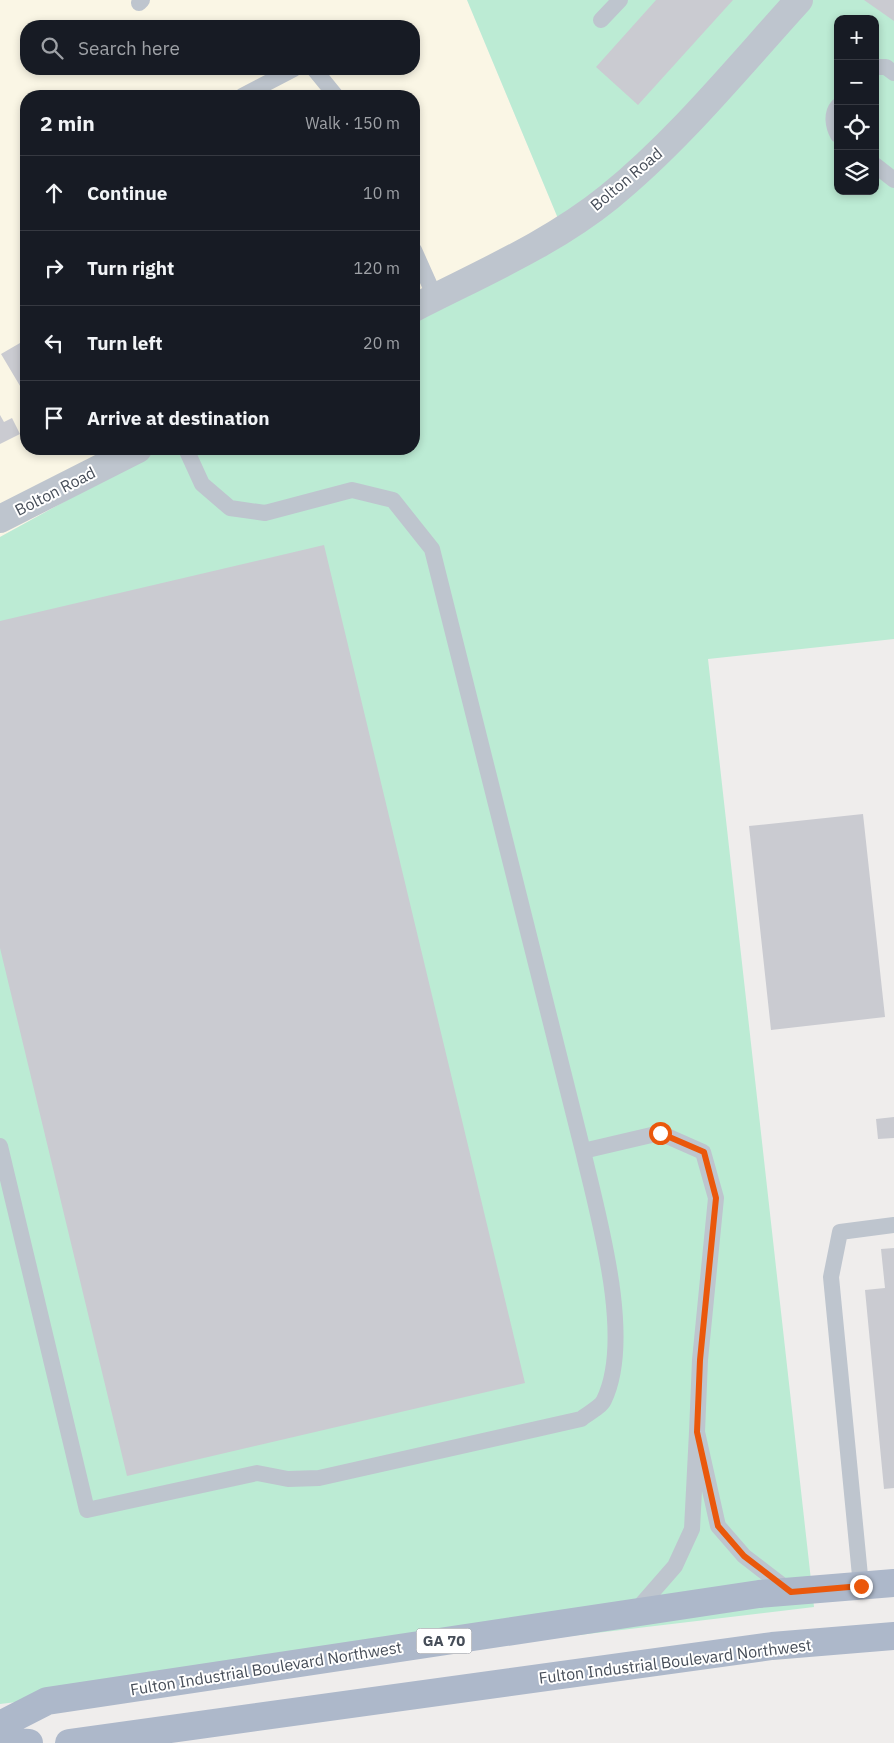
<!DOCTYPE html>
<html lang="en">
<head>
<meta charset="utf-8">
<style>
  :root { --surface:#171b24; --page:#242831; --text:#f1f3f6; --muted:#9ea1a6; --line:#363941 }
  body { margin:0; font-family:"IBM Plex Sans",sans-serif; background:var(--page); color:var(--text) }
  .controls { position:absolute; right:15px; top:15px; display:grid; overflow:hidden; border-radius:10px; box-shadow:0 2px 8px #0003 }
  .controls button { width:45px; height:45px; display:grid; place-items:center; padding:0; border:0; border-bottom:1px solid var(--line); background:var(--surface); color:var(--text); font:25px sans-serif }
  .stop { position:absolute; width:15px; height:15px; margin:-11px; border:4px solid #ea580c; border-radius:50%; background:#fff }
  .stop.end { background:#ea580c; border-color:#fff; box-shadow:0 1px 5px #0008 }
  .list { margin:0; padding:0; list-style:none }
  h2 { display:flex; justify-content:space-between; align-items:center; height:65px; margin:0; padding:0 20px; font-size:21px }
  h2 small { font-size:16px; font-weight:400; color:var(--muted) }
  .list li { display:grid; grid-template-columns:32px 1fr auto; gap:15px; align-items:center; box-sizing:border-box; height:75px; padding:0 20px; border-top:1px solid var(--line) }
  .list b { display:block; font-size:19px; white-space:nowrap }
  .list em { font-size:16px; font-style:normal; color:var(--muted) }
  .icon { flex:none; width:28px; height:28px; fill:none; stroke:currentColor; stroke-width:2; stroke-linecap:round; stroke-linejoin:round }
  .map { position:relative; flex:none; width:894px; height:1743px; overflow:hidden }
  .search { position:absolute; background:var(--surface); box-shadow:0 2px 8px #0003; left:20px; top:20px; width:400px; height:55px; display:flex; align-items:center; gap:12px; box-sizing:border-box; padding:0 18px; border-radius:20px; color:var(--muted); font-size:19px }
  .panel { position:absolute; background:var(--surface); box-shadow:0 2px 8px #0003; left:20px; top:90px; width:400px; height:365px; border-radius:20px }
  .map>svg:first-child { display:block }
  .commercial { fill:#faf6e5; fill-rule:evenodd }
  .green { fill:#bcebd4; fill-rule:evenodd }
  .building { fill:#cacbd1 }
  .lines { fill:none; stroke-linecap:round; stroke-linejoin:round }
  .service { stroke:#bec5ce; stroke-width:16 }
  .tertiary { stroke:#bec5ce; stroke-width:28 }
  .primary { stroke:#adb8ca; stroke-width:28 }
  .route { stroke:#ea580c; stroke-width:6 }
  .labels { text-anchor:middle; stroke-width:4; stroke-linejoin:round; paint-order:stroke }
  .shield { fill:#fff; stroke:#7e828a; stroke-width:1 }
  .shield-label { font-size:15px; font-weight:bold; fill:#464d58 }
  .street-label { font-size:16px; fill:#464d58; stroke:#fff }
</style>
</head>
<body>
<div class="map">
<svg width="894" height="1743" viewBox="0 0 894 1743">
  <rect width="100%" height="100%" fill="#efedec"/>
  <!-- commercial -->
  <path class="commercial" d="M 0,0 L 467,0 L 567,240 L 414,318 L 414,96 L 26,96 L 26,449 L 160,449 L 0,537 ZM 26,26 L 414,26 L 414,69 L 26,69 Z"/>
  <!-- green -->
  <path class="green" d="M 467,0 L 894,0 L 894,639 L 708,659 L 814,1607 L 0,1704 L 0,537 L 160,449 L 414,449 L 414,318 L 567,240 ZM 838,19 L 875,19 L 875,191 L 838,191 Z"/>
  <!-- building -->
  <path class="building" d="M 656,0 L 733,0 L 638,105 L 596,67 Z
    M 864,0 L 894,0 L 894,21 Z
    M 20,343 L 26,354 L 26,396 L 1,354 Z
    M 0,415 L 4,422 L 12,418 L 20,434 L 0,444 Z
    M 324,545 L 525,1383 L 127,1476 L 0,948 L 0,621 Z
    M 863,814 L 885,1017 L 771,1030 L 749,826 Z
    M 894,1117 L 894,1138 L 878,1139 L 876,1119 Z
    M 894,1248 L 894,1488 L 884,1489 L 865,1290 L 885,1288 L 881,1249 Z"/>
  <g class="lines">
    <!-- service -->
    <path class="service" d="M 139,3 L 142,0
      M 601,20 L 620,0
      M 875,67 L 886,67 L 894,73
      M 314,69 L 336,96
      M 242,96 L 294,69
      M 838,106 C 831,114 833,126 838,135
      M 875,165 L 894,180
      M 414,250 L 435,297
      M 186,449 L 202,484 L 230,508 L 265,513 L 352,490 L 393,500 L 432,549 L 583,1151
      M 0,1146 L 87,1510 L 257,1473 L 288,1479 L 319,1478 L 581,1419 C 587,1414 601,1407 604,1400 C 634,1338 598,1216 583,1151 L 660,1133 L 703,1152 L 716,1198 L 700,1360 L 697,1432
      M 861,1586 L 831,1277 L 840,1232 L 894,1225
      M 634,1613 L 675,1566 L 692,1529 L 697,1432 L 718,1526 L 744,1556 L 791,1592"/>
    <!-- tertiary -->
    <path class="tertiary" d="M 414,308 C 480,274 551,244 609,197 C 679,140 738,67 799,0
      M 0,519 L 138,449"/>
    <!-- primary -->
    <path class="primary" d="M 0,1725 L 47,1701 L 759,1594 L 894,1583
      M 0,1741 L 29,1743
      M 69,1743 L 772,1646 L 894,1636"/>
  </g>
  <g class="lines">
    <!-- route -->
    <path class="route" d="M 660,1133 L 704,1152 L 716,1198 L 700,1360 L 697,1432 L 718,1526 L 744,1556 L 791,1592 L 861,1586"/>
  </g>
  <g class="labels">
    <!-- shield labels -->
    <rect class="shield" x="416.5" y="1628.5" width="55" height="25" rx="4"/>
    <g class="shield-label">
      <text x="444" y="1646">GA 70</text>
    </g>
    <!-- street labels -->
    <g class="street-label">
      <text transform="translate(626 179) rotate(-40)" y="6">Bolton Road</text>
      <text transform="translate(55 491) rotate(-27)" y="6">Bolton Road</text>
      <text transform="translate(675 1661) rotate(-7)" y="6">Fulton Industrial Boulevard Northwest</text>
      <text transform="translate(266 1668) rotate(-9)" y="6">Fulton Industrial Boulevard Northwest</text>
    </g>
  </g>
</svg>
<div class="controls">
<button>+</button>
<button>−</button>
<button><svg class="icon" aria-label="locate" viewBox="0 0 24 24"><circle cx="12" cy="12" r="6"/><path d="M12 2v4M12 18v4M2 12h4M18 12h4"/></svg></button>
<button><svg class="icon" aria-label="layers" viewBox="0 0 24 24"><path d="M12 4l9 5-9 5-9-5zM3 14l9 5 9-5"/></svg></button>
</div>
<div class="stop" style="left:660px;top:1133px"></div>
<div class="stop end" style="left:861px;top:1586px"></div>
<div class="search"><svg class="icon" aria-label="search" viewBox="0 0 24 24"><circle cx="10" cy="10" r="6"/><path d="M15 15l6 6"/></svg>Search here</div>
<section class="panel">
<h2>2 min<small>Walk · 150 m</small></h2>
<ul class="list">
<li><svg class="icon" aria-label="ahead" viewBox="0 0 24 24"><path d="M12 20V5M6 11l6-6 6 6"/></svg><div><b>Continue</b></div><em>10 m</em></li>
<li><svg class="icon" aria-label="right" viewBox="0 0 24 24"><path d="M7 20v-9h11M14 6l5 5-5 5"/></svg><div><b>Turn right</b></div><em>120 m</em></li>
<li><svg class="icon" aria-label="left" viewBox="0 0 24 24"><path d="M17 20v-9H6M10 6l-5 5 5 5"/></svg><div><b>Turn left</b></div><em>20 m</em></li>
<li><svg class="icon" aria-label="arrive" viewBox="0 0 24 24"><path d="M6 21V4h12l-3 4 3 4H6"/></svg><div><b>Arrive at destination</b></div></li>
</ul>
</section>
</div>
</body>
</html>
